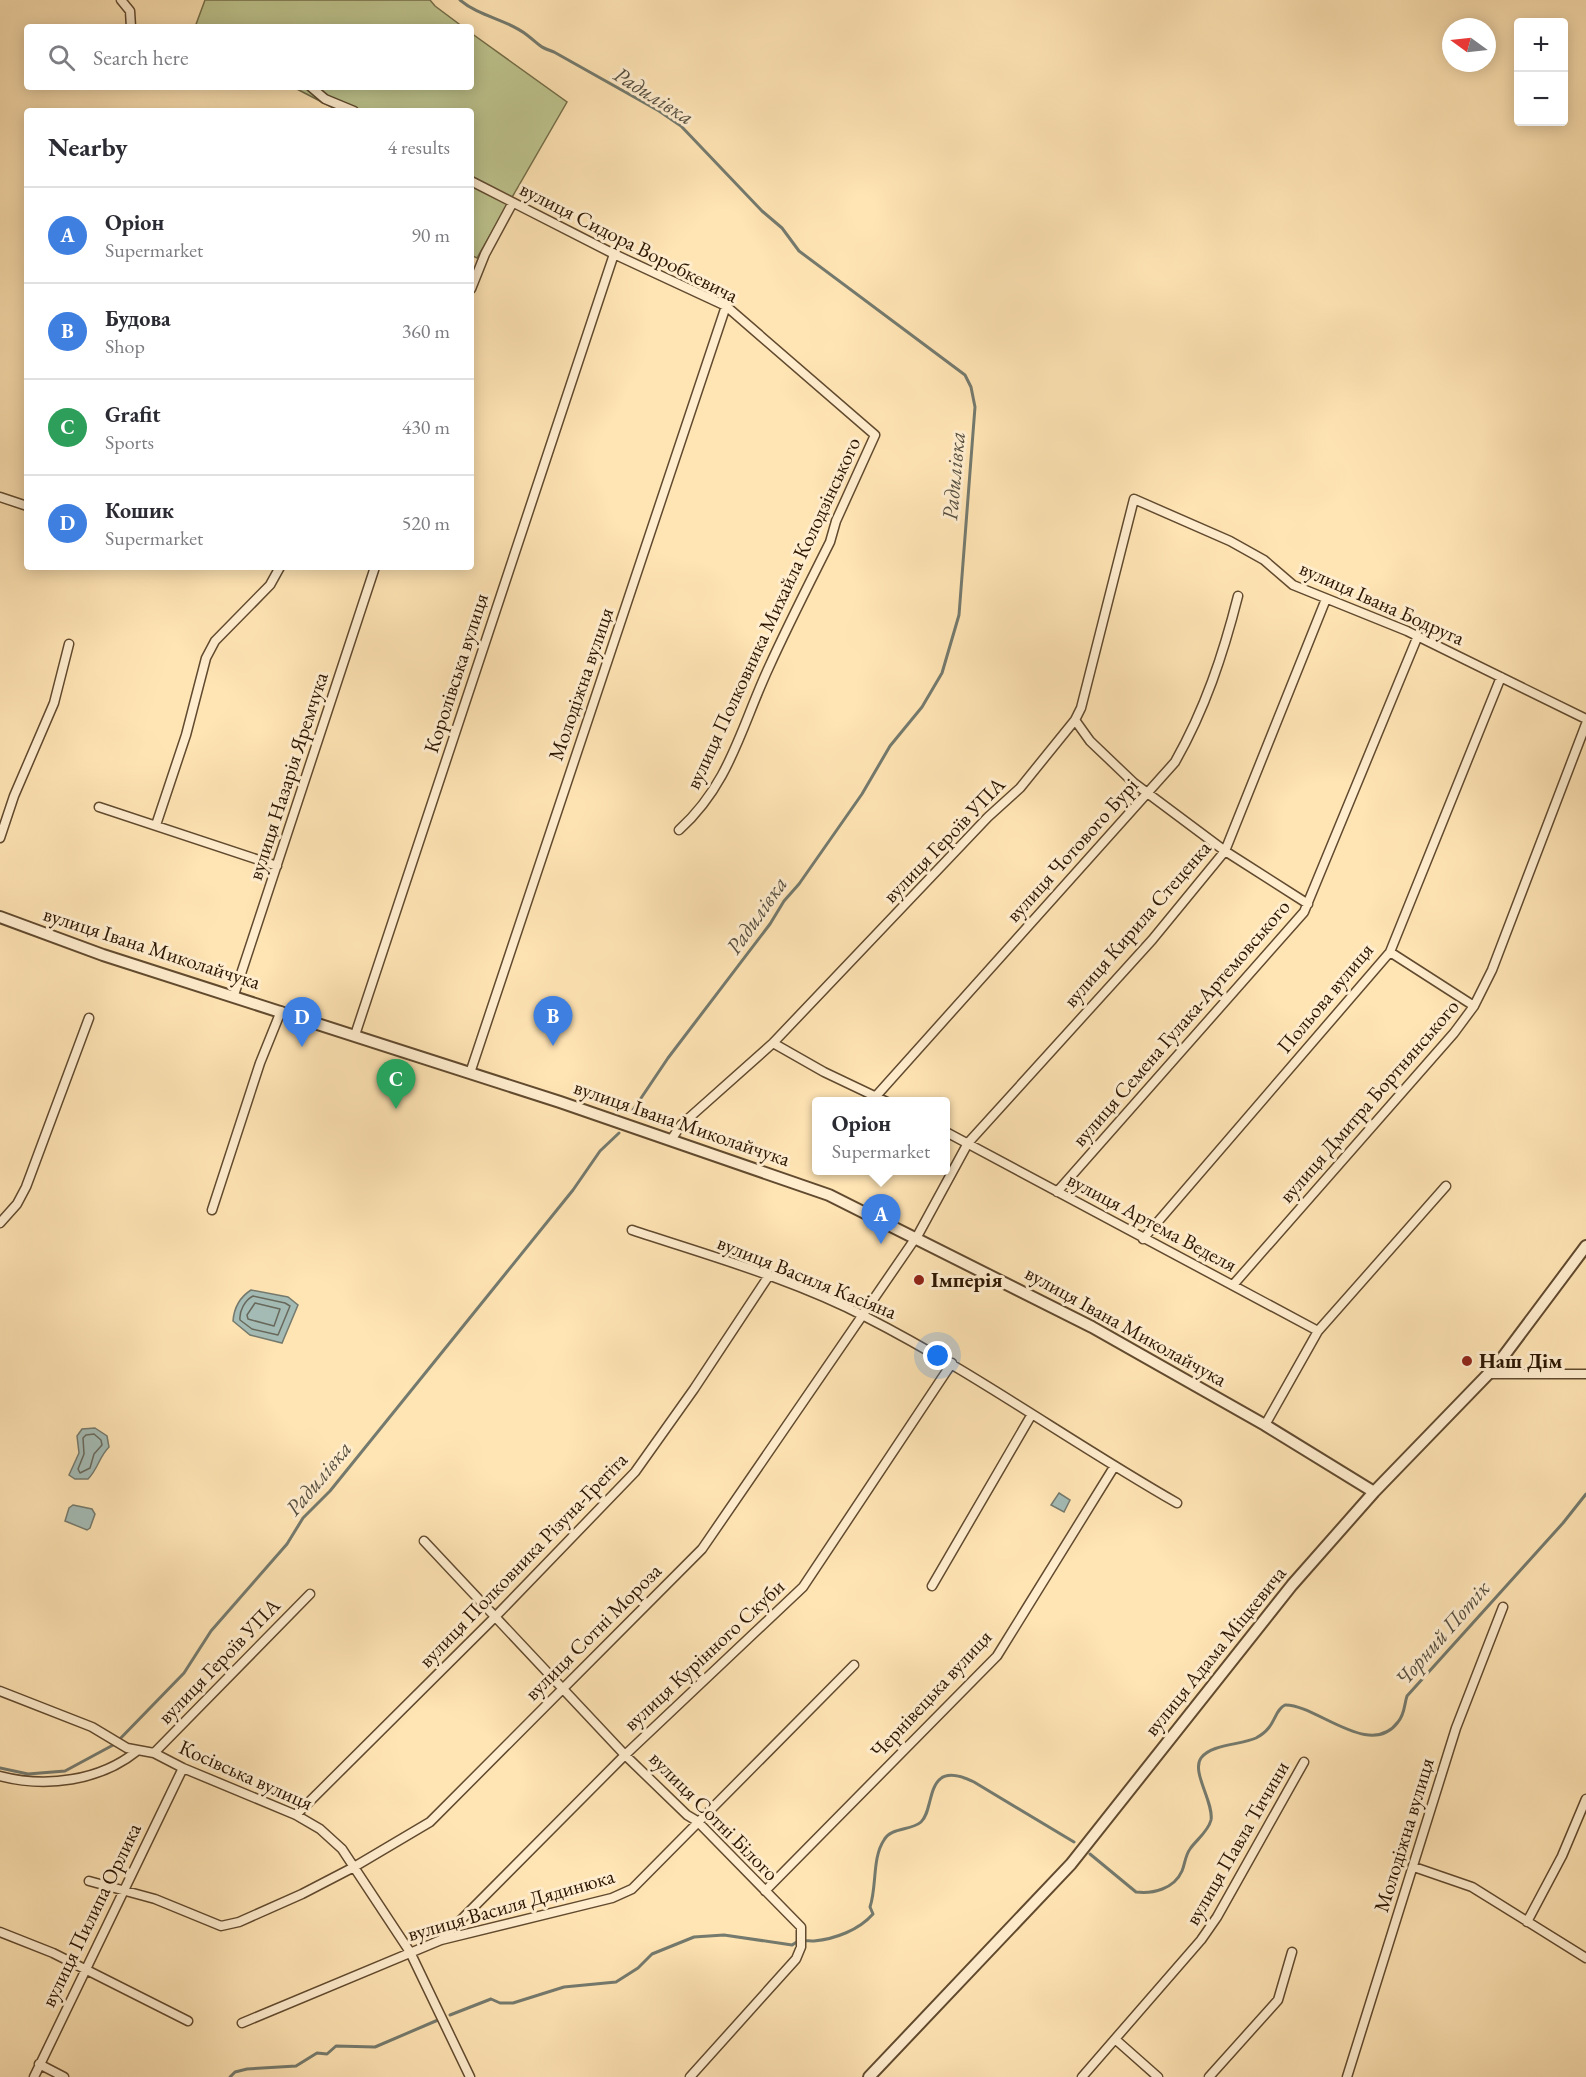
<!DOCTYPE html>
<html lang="en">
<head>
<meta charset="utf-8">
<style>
  :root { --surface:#fff; --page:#f7f7f7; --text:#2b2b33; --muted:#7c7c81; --line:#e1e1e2; --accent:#d93025 }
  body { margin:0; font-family:"EB Garamond",serif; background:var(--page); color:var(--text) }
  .controls { position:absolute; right:18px; top:18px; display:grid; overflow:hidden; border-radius:6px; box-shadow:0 3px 15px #0003 }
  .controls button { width:54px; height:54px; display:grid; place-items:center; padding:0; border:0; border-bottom:2px solid var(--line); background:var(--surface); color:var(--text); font:30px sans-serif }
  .compass { position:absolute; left:1442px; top:18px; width:54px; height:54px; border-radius:50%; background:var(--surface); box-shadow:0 3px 15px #0003; rotate:285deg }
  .you { position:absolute; left:938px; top:1356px; width:21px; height:21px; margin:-15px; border:4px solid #fff; border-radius:50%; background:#1a73e8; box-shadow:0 0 0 9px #1a73e833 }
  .badge { display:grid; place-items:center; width:39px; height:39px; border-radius:50%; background:var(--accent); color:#fff; font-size:20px; font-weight:700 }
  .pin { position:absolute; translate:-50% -50px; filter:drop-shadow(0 2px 3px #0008) }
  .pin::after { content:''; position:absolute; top:32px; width:21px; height:18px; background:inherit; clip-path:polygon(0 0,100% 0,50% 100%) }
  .popup { position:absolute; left:812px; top:1097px; width:138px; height:78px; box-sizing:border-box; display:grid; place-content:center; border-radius:6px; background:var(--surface); filter:drop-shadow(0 2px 4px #0005); font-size:20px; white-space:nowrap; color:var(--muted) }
  .popup b { font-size:22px; color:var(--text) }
  .popup::after { content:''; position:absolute; left:50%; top:100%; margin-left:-12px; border:12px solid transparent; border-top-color:var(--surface) }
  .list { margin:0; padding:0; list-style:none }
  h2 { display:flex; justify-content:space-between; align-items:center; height:78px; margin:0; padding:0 24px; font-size:26px }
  h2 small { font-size:20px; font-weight:400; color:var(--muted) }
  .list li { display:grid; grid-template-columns:39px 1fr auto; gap:18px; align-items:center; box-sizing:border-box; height:96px; padding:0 24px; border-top:2px solid var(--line) }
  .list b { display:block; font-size:22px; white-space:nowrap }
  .list p { margin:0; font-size:20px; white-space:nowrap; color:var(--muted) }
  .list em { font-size:20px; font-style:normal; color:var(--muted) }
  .icon { flex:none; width:33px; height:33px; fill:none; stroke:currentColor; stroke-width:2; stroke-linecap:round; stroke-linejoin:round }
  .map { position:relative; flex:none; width:1586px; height:2077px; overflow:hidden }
  .search { position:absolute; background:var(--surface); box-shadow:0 3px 15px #0003; left:24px; top:24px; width:450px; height:66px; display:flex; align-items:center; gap:15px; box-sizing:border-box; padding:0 21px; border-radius:6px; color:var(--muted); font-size:22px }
  .panel { position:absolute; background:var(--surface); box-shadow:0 3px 15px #0003; left:24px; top:108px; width:450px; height:462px; border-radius:6px }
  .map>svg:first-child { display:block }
  .green { fill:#bec58f; stroke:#756e49; stroke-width:1.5 }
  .water { fill:#a4bcb6; stroke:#747a6e; stroke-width:1.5 }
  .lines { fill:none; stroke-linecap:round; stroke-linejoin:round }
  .shore { stroke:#68695c; stroke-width:1.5 }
  .stream { stroke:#747a6e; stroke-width:3 }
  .minor-casing { stroke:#614a2f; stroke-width:11 }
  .tertiary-casing { stroke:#614a2f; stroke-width:14 }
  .minor { stroke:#ffedce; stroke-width:8 }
  .tertiary { stroke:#ffedce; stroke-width:10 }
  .poi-dot { fill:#8f2418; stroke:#ffedce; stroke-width:2 }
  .labels { text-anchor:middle; stroke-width:6; stroke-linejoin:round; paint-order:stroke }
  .street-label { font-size:21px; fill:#2c1603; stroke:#ffedce }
  .poi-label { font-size:21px; font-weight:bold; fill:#2c1603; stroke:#ffedce; text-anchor:start }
  .water-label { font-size:22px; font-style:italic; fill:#565042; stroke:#ffedce }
</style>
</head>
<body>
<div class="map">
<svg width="1586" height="2077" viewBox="0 0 1586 2077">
  <rect width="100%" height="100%" fill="#ffe4b4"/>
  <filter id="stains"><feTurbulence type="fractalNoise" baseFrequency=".00333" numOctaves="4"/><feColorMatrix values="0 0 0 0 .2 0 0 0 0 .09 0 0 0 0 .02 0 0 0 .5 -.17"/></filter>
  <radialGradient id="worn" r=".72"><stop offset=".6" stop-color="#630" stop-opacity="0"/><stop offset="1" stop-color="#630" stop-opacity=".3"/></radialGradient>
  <!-- green -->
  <path class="green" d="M 205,0 L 430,0 L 435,6 L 463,27 L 195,27 Z
    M 471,33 L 567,102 L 477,258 L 471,255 L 471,111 L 339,111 L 293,87 L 471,87 Z"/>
  <!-- water -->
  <path class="water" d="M 251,1290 L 288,1297 L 298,1305 L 282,1343 L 250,1335 L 233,1321 C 234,1308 240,1297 251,1290 Z
    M 95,1428 L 107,1436 L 109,1447 C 99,1457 98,1469 88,1479 L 75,1479 L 69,1475 L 79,1453 L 77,1436 L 82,1429 Z
    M 1059,1493 L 1070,1500 L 1064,1512 L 1051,1505 Z
    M 73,1505 L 92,1509 L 95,1514 L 90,1528 L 87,1530 L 65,1521 L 69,1508 Z"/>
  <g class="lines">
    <!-- shore -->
    <path class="shore" d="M 253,1296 L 285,1303 L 290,1306 L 278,1335 L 252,1329 L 240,1320 C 239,1311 245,1300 253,1296 Z
      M 255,1303 L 280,1309 L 274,1326 L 248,1319 L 247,1315 Z
      M 94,1434 L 101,1440 L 102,1445 L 94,1454 L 90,1468 L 80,1473 L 78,1469 L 84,1454 L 83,1438 L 86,1435 Z"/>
    <!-- stream -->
    <path class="stream" d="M 460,0 C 480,17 507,19 527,35 C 540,45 537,46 554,52 L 659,111 L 681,126 L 762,211 L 782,228 L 799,251 L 965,375 L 971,387 L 975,407 L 959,615 L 942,673 L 922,707 L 890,746 L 862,794 L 799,884 L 784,901 L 770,924 L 668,1058 L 631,1113
      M 0,1768 L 28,1774 L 65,1771 L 115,1744 L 184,1673 L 211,1631 L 287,1544 L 303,1518 L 330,1491 L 573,1190 L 600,1151 L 619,1133
      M 1090,1854 L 1136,1892 C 1153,1894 1174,1889 1182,1871 C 1185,1864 1185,1856 1190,1849 C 1196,1840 1208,1832 1211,1820 C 1214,1802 1191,1772 1201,1758 C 1211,1744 1241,1745 1256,1738 C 1277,1727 1273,1711 1285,1705 C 1316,1704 1370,1760 1398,1722 C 1405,1714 1404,1705 1407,1696 L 1563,1523 L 1586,1494
      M 450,2015 L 491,1999 L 500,2003 L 513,2003 L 564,1987 L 616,1982 L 638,1968 L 652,1954 L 694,1937 L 724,1935 L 792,1945 C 800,1939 805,1941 814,1941 C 835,1939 859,1930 873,1914 L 870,1907 C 877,1886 872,1858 884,1840 C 891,1827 911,1831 921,1822 C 936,1809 923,1757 974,1782 L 1074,1842
      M 230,2077 L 235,2072 L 247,2069 L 296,2066 L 317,2053 L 327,2054 L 336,2046 L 375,2047 L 438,2020"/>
    <!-- minor casing -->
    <g class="minor-casing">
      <path id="minor" d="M 121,0 L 130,11 L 131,27
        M 311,87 L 325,99 L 354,111
        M 471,181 L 614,254 L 726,306 L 875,435 L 836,521 L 830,542 C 809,584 788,625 769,667 C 741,727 730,784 679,830
        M 471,289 L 485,254 L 512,204
        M 0,497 L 27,506
        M 1075,720 L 1090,741 L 1134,783 L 1225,851 L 1308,904
        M 99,807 L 277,866
        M 156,825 L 186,735 L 206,658 L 215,641 L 270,585 L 280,567
        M 0,838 L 14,796 L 54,703 L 69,644
        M 1390,952 L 1474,1006
        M 234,995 L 375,567
        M 355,1035 L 614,254
        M 773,1043 L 824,1072 L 887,1102
        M 470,1073 L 726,306
        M 877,1095 L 1175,762 C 1205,709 1223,655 1238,596
        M 946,1132 L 1318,1331
        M 671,1140 L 681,1125 L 773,1043 L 988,817 L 1020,788 L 1075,720 L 1081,708 L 1134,499 L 1230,541 L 1264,560 L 1293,585 L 1407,631 L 1586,719
        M 1057,1192 L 1304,912 L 1417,638
        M 212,1210 L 260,1063 L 281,1011
        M 0,1223 L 17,1204 L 26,1187 L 89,1018
        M 632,1230 C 710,1256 793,1279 866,1317 C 974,1372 1072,1443 1177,1503
        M 1143,1239 L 1390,952 L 1501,677
        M 1233,1285 L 1454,1033 L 1474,1006 L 1492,970 L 1586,724
        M 1489,1374 L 1586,1374
        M 1265,1425 L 1318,1331 L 1446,1186
        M 424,1541 L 625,1755 L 687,1815 L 697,1821 L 801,1927 L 801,1947 L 796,1959 L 690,2077
        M 932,1586 L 1032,1414
        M 0,1691 L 92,1727 L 127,1748 L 154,1753 L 183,1768 L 296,1815 L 320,1829 L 342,1849 L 410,1952 L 470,2077
        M 154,1753 L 310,1594
        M 0,1776 C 46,1788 100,1781 137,1751
        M 296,1815 L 494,1618 L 635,1472 L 694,1389 L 768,1277
        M 1414,1867 L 1472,1887 L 1586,1958
        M 89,1881 L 155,1899 L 221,1926 L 239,1922 L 302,1894 L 354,1867 L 430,1822 L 702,1549 L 919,1233 L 968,1143 L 1152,940 L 1225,851 L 1326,599
        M 765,1891 L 997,1656 L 1114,1467
        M 1527,1922 L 1562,1856 L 1586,1799
        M 0,1932 L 53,1953 L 188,2021
        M 441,1940 L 625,1755 L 803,1587 L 952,1363
        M 242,2023 L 441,1940 L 612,1898 L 632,1889 L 854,1665
        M 1115,2039 L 1158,2077
        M 39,2064 L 64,2077
        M 34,2077 L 183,1768
        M 1082,2077 L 1201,1940 L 1217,1917 L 1304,1762
        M 1209,2077 L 1278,2000 L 1292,1952
        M 1347,2077 L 1456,1728 L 1503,1607"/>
    </g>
    <!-- tertiary casing -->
    <g class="tertiary-casing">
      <path id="tertiary" d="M 0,917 L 103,955 L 560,1102 L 829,1195 L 1092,1327 L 1265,1425 L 1374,1492
        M 869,2077 L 1071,1864 L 1292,1585 L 1374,1492 L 1497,1365 L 1586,1246"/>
    </g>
    <!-- minor -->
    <use href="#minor" class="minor"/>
    <!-- tertiary -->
    <use href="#tertiary" class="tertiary"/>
  </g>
  <!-- markers -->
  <g class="poi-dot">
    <circle cx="919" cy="1280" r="6"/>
    <circle cx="1467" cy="1361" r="6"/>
  </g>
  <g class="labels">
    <!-- street labels -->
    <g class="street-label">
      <text transform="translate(629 242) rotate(27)" y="7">вулиця Сидора Воробкевича</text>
      <text transform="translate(1382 603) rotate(24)" y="7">вулиця Івана Бодруга</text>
      <text transform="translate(773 613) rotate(-65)" y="7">вулиця Полковника Михайла Колодзінського</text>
      <text transform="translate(456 673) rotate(-72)" y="7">Королівська вулиця</text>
      <text transform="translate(581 684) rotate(-71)" y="7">Молодіжна вулиця</text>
      <text transform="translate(288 776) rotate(-72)" y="7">вулиця Назарія Яремчука</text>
      <text transform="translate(944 840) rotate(-46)" y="7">вулиця Героїв УПА</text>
      <text transform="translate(1072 850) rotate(-48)" y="7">вулиця Чотового Бурі</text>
      <text transform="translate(1137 924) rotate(-49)" y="7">вулиця Кирила Стеценка</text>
      <text transform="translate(152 948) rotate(18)" y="7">вулиця Івана Миколайчука</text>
      <text transform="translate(1325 998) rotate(-50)" y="7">Польова вулиця</text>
      <text transform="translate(1181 1023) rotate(-49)" y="7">вулиця Семена Гулака-Артемовського</text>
      <text transform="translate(1369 1101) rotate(-49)" y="7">вулиця Дмитра Бортнянського</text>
      <text transform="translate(682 1123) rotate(19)" y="7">вулиця Івана Миколайчука</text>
      <text transform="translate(1152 1222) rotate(28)" y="7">вулиця Артема Веделя</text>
      <text transform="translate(807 1277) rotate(22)" y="7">вулиця Василя Касіяна</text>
      <text transform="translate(1126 1326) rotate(29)" y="7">вулиця Івана Миколайчука</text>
      <text transform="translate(523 1560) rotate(-46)" y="7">вулиця Полковника Різуна-Грегіта</text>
      <text transform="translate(593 1632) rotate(-45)" y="7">вулиця Сотні Мороза</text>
      <text transform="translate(1215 1651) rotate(-51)" y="7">вулиця Адама Міцкевича</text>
      <text transform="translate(704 1655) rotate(-43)" y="7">вулиця Курінного Скуби</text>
      <text transform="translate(219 1661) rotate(-46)" y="7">вулиця Героїв УПА</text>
      <text transform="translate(931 1694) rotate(-47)" y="7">Чернівецька вулиця</text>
      <text transform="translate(246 1775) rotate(24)" y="7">Косівська вулиця</text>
      <text transform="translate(714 1816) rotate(45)" y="7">вулиця Сотні Білого</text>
      <text transform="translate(1404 1835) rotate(-73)" y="7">Молодіжна вулиця</text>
      <text transform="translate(1237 1843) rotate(-60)" y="7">вулиця Павла Тичини</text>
      <text transform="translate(511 1905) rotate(-16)" y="7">вулиця Василя Дядинюка</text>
      <text transform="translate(91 1915) rotate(-64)" y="7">вулиця Пилипа Орлика</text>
    </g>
    <!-- poi labels -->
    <g class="poi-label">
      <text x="931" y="1287">Імперія</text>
      <text x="1479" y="1368">Наш Дім</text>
    </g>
    <!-- water labels -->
    <g class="water-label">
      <text transform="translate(654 95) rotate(32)" y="8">Радилівка</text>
      <text transform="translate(953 476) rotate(-85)" y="8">Радилівка</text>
      <text transform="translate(756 915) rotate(-55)" y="8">Радилівка</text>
      <text transform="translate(318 1478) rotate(-50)" y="8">Радилівка</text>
      <text transform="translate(1442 1633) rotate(-49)" y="8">Чорний Потік</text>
    </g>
  </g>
  <rect width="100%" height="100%" filter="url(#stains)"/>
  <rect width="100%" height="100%" fill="url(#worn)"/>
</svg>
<div class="controls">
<button>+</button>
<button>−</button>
</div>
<svg class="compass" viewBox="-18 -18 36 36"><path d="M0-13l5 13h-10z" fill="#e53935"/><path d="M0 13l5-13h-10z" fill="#7c7c81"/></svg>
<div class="you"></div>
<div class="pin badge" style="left:881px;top:1244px;background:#3f7fe0">A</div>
<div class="popup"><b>Оріон</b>Supermarket</div>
<div class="pin badge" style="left:553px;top:1046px;background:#3f7fe0">B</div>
<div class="pin badge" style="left:396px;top:1109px;background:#2e9e5b">C</div>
<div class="pin badge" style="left:302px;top:1047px;background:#3f7fe0">D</div>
<div class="search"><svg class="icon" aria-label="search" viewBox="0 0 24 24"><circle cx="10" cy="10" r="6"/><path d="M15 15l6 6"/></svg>Search here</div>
<section class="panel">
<h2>Nearby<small>4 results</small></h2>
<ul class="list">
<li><span class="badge" style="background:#3f7fe0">A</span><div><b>Оріон</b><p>Supermarket</p></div><em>90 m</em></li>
<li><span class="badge" style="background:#3f7fe0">B</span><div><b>Будова</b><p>Shop</p></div><em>360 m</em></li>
<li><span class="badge" style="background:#2e9e5b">C</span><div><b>Grafit</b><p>Sports</p></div><em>430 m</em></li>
<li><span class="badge" style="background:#3f7fe0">D</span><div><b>Кошик</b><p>Supermarket</p></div><em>520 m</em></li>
</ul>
</section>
</div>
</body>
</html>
